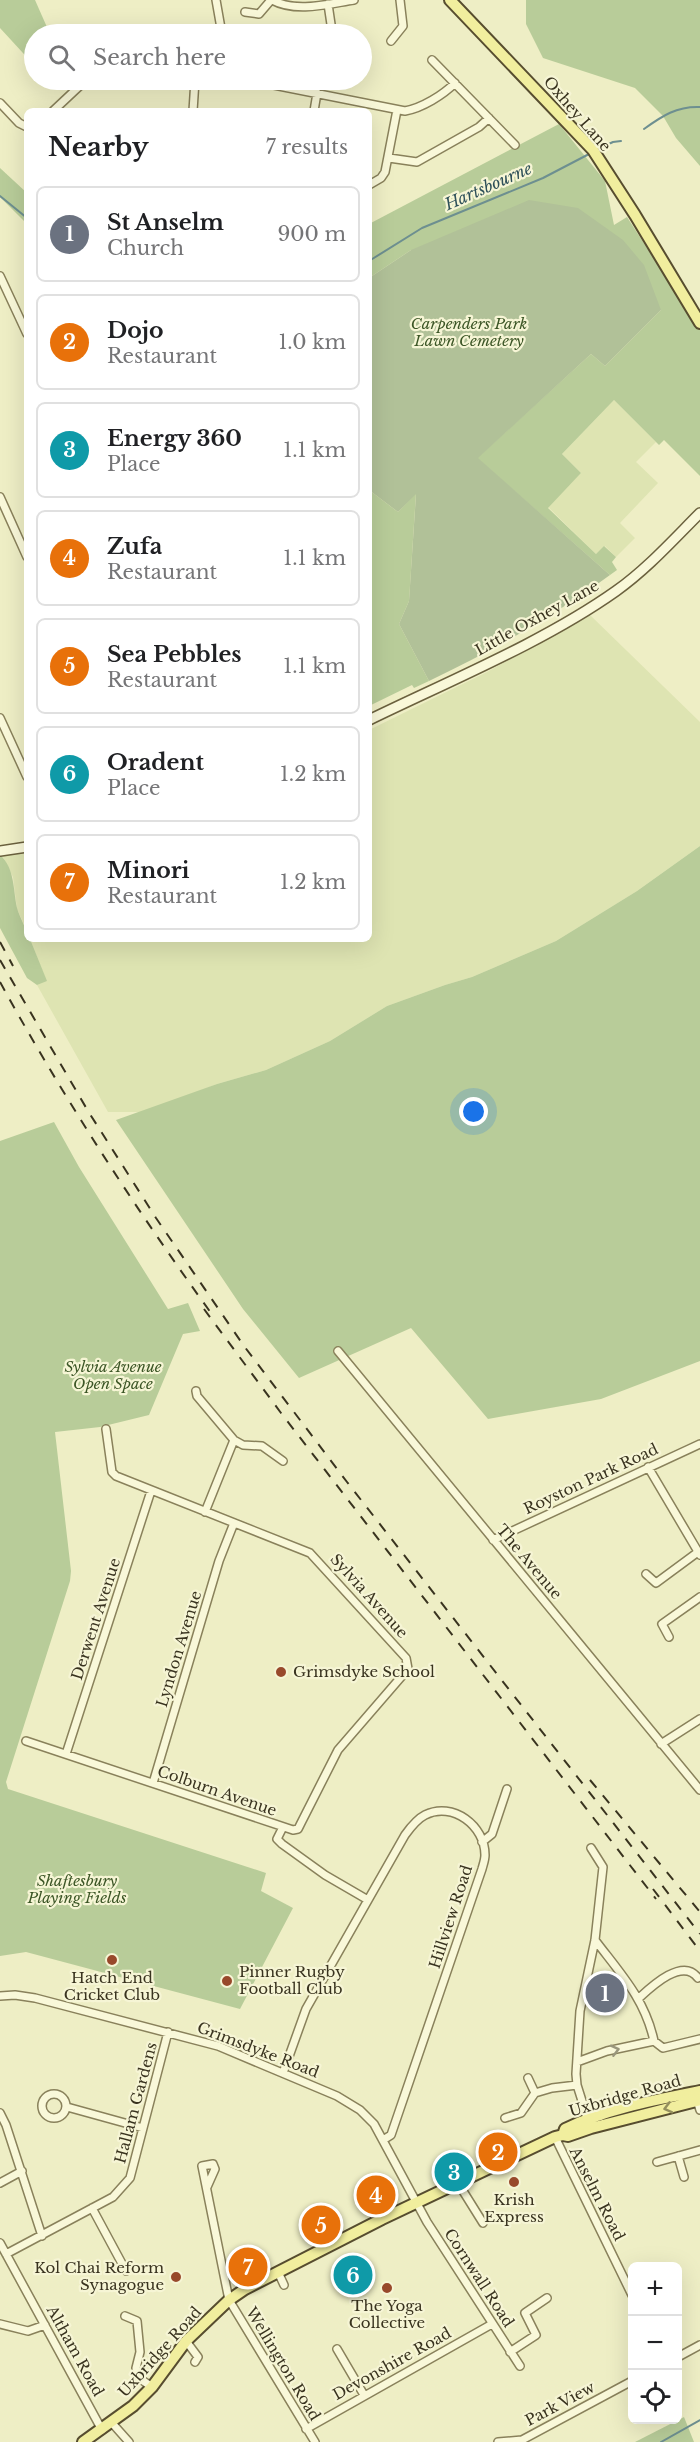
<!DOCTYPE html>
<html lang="en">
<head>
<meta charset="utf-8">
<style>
  :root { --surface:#fff; --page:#f6f6f6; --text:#202124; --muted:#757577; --line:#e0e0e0; --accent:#db2777 }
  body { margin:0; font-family:"Libre Baskerville",serif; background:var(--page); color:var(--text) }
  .controls { position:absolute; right:18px; bottom:18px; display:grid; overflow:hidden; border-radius:9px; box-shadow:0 6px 24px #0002 }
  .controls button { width:54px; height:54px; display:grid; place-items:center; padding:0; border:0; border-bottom:2px solid var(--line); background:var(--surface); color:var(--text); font:30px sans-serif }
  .you { position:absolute; left:474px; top:1112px; width:21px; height:21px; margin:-15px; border:4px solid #fff; border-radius:50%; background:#1a73e8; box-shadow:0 0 0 9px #1a73e833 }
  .badge { display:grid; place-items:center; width:39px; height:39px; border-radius:50%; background:var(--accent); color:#fff; font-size:20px; font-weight:700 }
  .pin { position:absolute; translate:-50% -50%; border:3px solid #fff; box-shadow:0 2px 6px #0006 }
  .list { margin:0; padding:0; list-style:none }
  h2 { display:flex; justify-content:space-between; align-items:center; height:78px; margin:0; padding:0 24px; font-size:26px }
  h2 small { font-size:20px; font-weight:400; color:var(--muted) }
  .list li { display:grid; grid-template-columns:39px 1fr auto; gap:18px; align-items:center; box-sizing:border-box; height:96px; margin:0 12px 12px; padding:0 12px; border:2px solid var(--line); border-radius:9px }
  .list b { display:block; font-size:22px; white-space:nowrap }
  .list p { margin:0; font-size:20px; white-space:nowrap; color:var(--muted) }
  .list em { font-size:20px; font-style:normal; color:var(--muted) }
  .icon { flex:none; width:33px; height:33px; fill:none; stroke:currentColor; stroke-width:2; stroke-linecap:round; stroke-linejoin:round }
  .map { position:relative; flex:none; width:700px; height:2442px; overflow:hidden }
  .search { position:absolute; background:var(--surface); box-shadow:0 6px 24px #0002; left:24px; top:24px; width:348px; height:66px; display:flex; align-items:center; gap:15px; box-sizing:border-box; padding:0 21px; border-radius:33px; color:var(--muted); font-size:22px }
  .panel { position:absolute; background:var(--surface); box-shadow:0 6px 24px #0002; left:24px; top:108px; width:348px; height:834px; border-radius:9px }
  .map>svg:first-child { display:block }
  .farmland { fill:#dee4b2 }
  .green { fill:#b8cc99 }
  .cemetery { fill:#b1c198 }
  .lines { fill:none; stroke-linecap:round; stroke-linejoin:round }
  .stream { stroke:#6d8f90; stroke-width:2 }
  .minor-casing { stroke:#89815b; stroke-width:10 }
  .secondary-casing { stroke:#6b613e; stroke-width:12 }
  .primary-casing { stroke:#574d2f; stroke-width:14 }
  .minor { stroke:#f9f8d9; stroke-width:7 }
  .secondary { stroke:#f9f8d9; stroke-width:9 }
  .primary { stroke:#f1ee9e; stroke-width:10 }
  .rail { stroke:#39331f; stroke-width:2; stroke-dasharray:10 10; stroke-linecap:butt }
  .oneway { stroke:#99967c }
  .oneway2 { stroke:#95905e }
  .poi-dot { fill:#98492b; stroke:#f6f5d5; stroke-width:2 }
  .labels { text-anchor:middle; stroke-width:4.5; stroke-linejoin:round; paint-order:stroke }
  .street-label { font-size:15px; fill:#39331f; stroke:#f6f5d5 }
  .park-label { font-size:15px; font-style:italic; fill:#3c5626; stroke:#f6f5d5 }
  .poi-label { font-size:15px; fill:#39331f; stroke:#f6f5d5 }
  .water-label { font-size:16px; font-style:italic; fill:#2e5059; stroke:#f6f5d5 }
</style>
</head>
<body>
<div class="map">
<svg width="700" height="2442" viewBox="0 0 700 2442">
  <rect width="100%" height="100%" fill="#eeeec5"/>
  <!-- farmland -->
  <path class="farmland" d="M 614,400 L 656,442 L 636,462 L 658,483 L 620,523 L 635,538 L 616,557 L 605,546 L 596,554 L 548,507 L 581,473 L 562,454 Z
    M 590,615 L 700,722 L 700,846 L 637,891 L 556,941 L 472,977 L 445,985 L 387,1006 L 330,1041 L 266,1070 L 217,1084 L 147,1112 L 108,1112 L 37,985 L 46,980 L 30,939 L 369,939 L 369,730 L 487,672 Z
    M 27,852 L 27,931 L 17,909 L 13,877 L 2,855 Z"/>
  <!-- green -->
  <path class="green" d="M 0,0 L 35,0 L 50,34 L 34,34 L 34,65 L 0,28 Z
    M 526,0 L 700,0 L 700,166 L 676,138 L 663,116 L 635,88 L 543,58 L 526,24 Z
    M 559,124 L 605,181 L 614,225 L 627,217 L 700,330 L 700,476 L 664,440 L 659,445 L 614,400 L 562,454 L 581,473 L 548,508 L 596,554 L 604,546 L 616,557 L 612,562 L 617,570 L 610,575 L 477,458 L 591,354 L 605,366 L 661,310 L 411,250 L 369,278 L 369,224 Z
    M 0,168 L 27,193 L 27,224 L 0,197 Z
    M 369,490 L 398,512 L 416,493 L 409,601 L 399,624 L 429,681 L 414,688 L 412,685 L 369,706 Z
    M 700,846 L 700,1361 L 601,1399 L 488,1419 L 411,1328 L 299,1378 L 243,1309 L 116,1120 L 217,1084 L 266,1070 L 330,1041 L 387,1006 L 445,985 L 472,977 L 556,941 L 637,891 Z
    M 0,855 C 15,868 13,890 17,908 C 20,919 27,927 27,939 L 30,939 L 47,981 L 37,985 L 27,978 L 0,928 Z
    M 54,1122 L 79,1167 L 168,1309 L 188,1303 L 200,1331 L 183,1334 L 149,1415 L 100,1427 L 55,1432 L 71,1571 L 70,1581 L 6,1782 L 8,1789 L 266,1873 L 261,1891 L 293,1908 L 240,2009 L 26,1952 L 0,1956 L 0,1141 Z
    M 684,2417 L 694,2442 L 635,2442 Z"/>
  <!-- cemetery -->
  <path class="cemetery" d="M 529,200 L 578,208 L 623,240 L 644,265 L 661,310 L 605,366 L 591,354 L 478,458 L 610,575 C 552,617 494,650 429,681 L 399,624 L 409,601 L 416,494 L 398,512 L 369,490 L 369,278 L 411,250 Z"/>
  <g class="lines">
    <!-- stream -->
    <path class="stream" d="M 644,129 C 662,116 677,106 700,107
      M 596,150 L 613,142 L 621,141
      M 0,196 L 27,218
      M 369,261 L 422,228 L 543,178 L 591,153
      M 661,2442 L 700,2420"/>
    <!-- minor casing -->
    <g class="minor-casing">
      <path id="minor" d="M 216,0 L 222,34
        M 272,0 C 296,13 328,4 354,0
        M 328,4 L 332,31
        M 245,12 L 259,14 L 271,0
        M 391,41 L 403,26 L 400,0
        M 432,60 L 515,145
        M 248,80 L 405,111 C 422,108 443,95 455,83
        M 0,103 L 19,123 L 27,127
        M 53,111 L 86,80
        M 193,111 L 195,80
        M 314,111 L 317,93
        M 389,158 L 417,162 L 479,127 L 489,118
        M 369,185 L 381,178 L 385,172 L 397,110
        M 0,276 L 27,334
        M 0,497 L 27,557
        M 0,718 L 27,777
        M 338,1351 L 700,1790
        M 196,1391 L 197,1396 L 234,1440 L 205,1512
        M 234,1440 L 243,1445 L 262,1446 L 283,1461
        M 648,1467 L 700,1555
        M 493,1540 L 700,1444
        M 646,1574 L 656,1583 L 698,1552
        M 669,1637 L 662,1624 L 700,1597
        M 26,1741 L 293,1830 L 298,1829 L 301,1823 L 338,1750 L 408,1669 L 406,1658 L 310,1553 L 116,1476 L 112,1472 L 106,1429
        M 661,1744 L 700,1719
        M 66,1754 L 151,1491
        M 153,1783 L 219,1561 L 234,1523
        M 283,1827 L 277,1839 L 282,1844 L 325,1875 L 368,1900
        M 482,1842 L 492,1834 L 507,1789
        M 595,1940 C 620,1973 645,1999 654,2041
        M 0,1996 L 15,1995 L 35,1998 L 218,2046 L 337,2096 L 360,2110 L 374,2124 L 427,2222 L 520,2366
        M 639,1998 C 652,1986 683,1957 698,1978
        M 654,2041 L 663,2048 L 700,2039
        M 577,2062 L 607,2051 L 654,2041
        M 283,2073 L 306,2009 L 405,1835 C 410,1828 417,1819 425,1815 C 453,1801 485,1826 485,1855 C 485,1860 483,1865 482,1869 L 391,2135 L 383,2140
        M 535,2093 L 552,2088 L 577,2085
        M42 2106a12 12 0 1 1 24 0a12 12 0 1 1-24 0Z
        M 696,2097 L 700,2110
        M 582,2102 L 601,2116
        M 67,2107 L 143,2128
        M 0,2113 L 6,2125 L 42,2236
        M 505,2118 L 521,2113 L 535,2093 L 528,2078
        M 589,2123 L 577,2085 L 576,2074 L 580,2011 L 595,1940 L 603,1867 L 591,1848
        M 555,2137 L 632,2295
        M 678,2156 L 684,2177
        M 657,2162 L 700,2150
        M 0,2183 L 22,2171
        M 458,2183 L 483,2223
        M 207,2187 L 215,2169 L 213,2164 L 202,2166 L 229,2300 L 315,2442
        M 92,2208 L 126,2271
        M 0,2243 L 102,2430
        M 6,2254 L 113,2197 L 130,2178 L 168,2032
        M 278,2272 L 284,2285
        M 125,2316 L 137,2321 L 140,2352 L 136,2368 L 139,2378 L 152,2387
        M 0,2324 L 28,2331 L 45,2325
        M 186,2341 L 198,2357 L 195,2362
        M 337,2349 L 364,2395
        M 510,2352 L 536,2335 L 525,2313 L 547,2298
        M 678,2357 L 700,2345
        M 112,2423 L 129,2442
        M 306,2429 L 492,2324
        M 498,2442 L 522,2440 L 632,2381"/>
    </g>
    <!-- secondary casing -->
    <g class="secondary-casing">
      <path id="secondary" d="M 369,720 C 449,681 544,642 616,591 C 647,569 673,540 700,513
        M 0,851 L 27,847"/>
    </g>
    <!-- primary casing -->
    <g class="primary-casing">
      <path id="primary" d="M 450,0 L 593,150 L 635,215 L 700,323
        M 563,2135 L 565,2129 C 606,2109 655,2100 700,2091
        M 83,2442 L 133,2406 L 152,2387 L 186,2341 L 229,2300 L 245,2289 L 382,2219 L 555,2137 L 563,2135 L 568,2136 L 591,2128 L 700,2100"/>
    </g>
    <!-- minor -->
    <use href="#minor" class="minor"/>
    <!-- secondary -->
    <use href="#secondary" class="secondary"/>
    <!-- primary -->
    <use href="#primary" class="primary"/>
    <!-- rail -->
    <path class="rail" d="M 0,942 L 13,966
      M 0,960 L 88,1111 L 156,1218 L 244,1346 L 347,1482 L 700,1934
      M 0,982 C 63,1097 135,1208 211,1313
      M 204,1309 L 281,1413 L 656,1899
      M 590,1780 L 700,1912
      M 653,1889 L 700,1951"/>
  </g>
  <!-- one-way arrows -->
  <defs><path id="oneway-chevron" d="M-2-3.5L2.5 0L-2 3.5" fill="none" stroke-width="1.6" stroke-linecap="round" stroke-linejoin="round" transform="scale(1.5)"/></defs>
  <use class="oneway" href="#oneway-chevron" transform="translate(615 2050) rotate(-14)"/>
  <use class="oneway2" href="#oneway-chevron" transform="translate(668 2108) rotate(165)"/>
  <!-- markers -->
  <g class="poi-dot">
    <circle cx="281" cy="1672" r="6"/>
    <circle cx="112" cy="1960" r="6"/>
    <circle cx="227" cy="1981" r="6"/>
    <circle cx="514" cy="2182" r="6"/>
    <circle cx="176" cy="2277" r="6"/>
    <circle cx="387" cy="2288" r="6"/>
  </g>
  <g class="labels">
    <!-- street labels -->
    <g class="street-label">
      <text transform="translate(577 114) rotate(49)" y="5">Oxhey Lane</text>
      <text transform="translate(537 618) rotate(-29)" y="5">Little Oxhey Lane</text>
      <text transform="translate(591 1479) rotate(-25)" y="5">Royston Park Road</text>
      <text transform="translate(529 1562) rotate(50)" y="5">The Avenue</text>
      <text transform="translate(369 1596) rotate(48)" y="5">Sylvia Avenue</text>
      <text transform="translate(96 1619) rotate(-72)" y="5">Derwent Avenue</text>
      <text transform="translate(179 1649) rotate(-73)" y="5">Lyndon Avenue</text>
      <text transform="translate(217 1791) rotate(19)" y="5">Colburn Avenue</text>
      <text transform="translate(451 1917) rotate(-72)" y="5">Hillview Road</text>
      <text transform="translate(258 2050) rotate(21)" y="5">Grimsdyke Road</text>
      <text transform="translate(625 2096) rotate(-16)" y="5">Uxbridge Road</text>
      <text transform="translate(136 2103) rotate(-75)" y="5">Hallam Gardens</text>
      <text transform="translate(597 2194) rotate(63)" y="5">Anselm Road</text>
      <text transform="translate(479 2278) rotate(57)" y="5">Cornwall Road</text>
      <text transform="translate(75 2351) rotate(61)" y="5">Altham Road</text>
      <text transform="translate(160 2352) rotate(-48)" y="5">Uxbridge Road</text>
      <text transform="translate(283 2364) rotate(59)" y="5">Wellington Road</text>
      <text transform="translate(392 2364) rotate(-29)" y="5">Devonshire Road</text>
      <text transform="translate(560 2404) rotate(-28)" y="5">Park View</text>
    </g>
    <!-- park labels -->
    <g class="park-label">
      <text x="469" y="329">Carpenders Park<tspan x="469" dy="17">Lawn Cemetery</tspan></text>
      <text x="113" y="1372">Sylvia Avenue<tspan x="113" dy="17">Open Space</tspan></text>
      <text x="77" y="1886">Shaftesbury<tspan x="77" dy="17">Playing Fields</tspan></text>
    </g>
    <!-- poi labels -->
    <g class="poi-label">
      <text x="293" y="1677" text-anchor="start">Grimsdyke School</text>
      <text x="239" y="1977" text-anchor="start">Pinner Rugby<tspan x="239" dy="17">Football Club</tspan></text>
      <text x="112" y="1983">Hatch End<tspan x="112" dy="17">Cricket Club</tspan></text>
      <text x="514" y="2205">Krish<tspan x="514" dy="17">Express</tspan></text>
      <text x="164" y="2273" text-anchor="end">Kol Chai Reform<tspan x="164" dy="17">Synagogue</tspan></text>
      <text x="387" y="2311">The Yoga<tspan x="387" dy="17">Collective</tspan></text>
    </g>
    <!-- water labels -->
    <g class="water-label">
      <text transform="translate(488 186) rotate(-24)" y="6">Hartsbourne</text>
    </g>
  </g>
</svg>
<div class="controls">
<button>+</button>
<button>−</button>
<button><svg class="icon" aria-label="locate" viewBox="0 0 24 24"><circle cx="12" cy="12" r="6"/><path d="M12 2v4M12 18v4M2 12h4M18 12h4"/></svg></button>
</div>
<div class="you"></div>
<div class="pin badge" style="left:605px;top:1993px;background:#6b7280">1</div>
<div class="pin badge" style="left:498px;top:2152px;background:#e8710a">2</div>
<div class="pin badge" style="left:454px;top:2172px;background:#0f9aa8">3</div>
<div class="pin badge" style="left:376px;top:2195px;background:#e8710a">4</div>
<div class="pin badge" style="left:321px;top:2225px;background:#e8710a">5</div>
<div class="pin badge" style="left:353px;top:2275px;background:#0f9aa8">6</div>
<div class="pin badge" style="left:248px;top:2267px;background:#e8710a">7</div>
<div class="search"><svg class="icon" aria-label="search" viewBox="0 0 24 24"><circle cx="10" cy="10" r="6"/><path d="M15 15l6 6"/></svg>Search here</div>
<section class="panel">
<h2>Nearby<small>7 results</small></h2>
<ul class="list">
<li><span class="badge" style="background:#6b7280">1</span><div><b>St Anselm</b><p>Church</p></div><em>900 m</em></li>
<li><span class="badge" style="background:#e8710a">2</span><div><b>Dojo</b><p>Restaurant</p></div><em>1.0 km</em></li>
<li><span class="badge" style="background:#0f9aa8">3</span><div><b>Energy 360</b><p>Place</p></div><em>1.1 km</em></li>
<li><span class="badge" style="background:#e8710a">4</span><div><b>Zufa</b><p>Restaurant</p></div><em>1.1 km</em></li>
<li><span class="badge" style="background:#e8710a">5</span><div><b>Sea Pebbles</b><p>Restaurant</p></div><em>1.1 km</em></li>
<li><span class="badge" style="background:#0f9aa8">6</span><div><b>Oradent</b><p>Place</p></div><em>1.2 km</em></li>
<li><span class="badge" style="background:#e8710a">7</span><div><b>Minori</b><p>Restaurant</p></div><em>1.2 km</em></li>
</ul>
</section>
</div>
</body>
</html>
